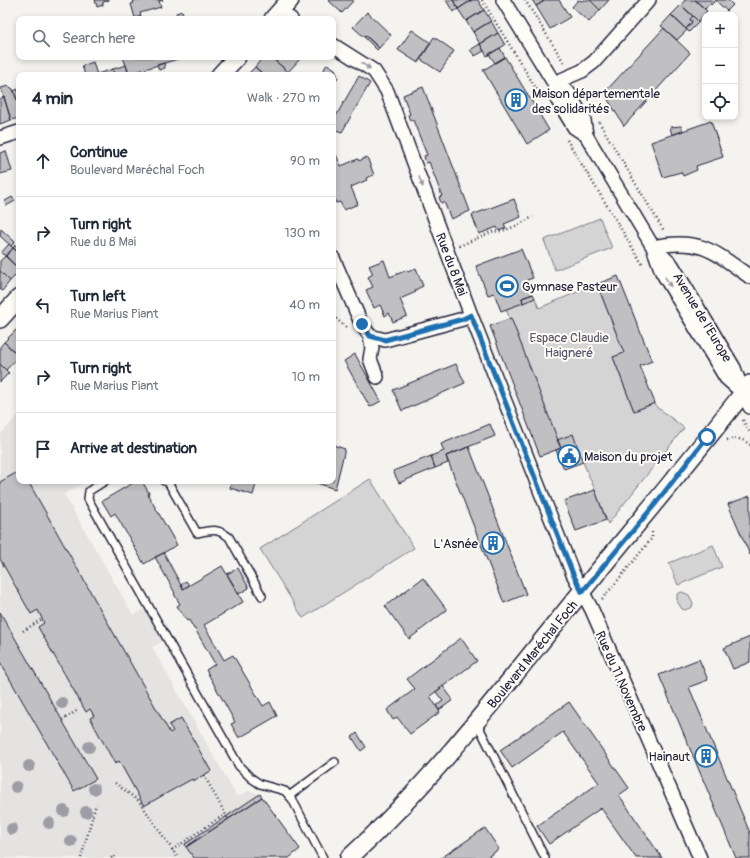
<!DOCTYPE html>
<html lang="en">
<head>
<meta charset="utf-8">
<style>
  :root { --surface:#fff; --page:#f6f6f7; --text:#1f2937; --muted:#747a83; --line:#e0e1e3 }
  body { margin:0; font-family:Pangolin,sans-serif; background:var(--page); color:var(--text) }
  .controls { position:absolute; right:12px; top:12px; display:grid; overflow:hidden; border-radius:8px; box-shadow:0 2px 6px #0003 }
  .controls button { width:36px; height:36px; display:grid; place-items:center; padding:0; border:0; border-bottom:1px solid var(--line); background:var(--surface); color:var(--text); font:20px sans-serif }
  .stop { position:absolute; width:12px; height:12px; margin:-9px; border:3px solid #1f6fb2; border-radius:50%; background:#fff }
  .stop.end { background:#1f6fb2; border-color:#fff; box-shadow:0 1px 4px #0008 }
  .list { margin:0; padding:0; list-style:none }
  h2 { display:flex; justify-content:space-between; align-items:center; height:52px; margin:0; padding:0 16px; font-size:17px }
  h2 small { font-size:13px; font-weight:400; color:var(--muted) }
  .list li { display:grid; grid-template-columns:26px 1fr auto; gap:12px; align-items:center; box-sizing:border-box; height:72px; padding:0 16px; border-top:1px solid var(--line) }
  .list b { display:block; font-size:15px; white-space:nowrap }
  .list p { margin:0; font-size:13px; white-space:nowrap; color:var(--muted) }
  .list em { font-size:13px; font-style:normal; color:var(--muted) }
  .icon { flex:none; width:22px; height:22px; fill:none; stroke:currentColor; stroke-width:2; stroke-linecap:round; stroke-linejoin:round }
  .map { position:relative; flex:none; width:750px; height:858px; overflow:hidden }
  .search { position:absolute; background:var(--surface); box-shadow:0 2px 6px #0003; left:16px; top:16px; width:320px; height:44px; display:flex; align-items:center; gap:10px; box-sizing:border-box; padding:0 14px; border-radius:8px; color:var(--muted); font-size:15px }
  .panel { position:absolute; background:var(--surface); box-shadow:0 2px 6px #0003; left:16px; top:72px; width:320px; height:412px; border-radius:8px }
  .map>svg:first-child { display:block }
  .built { fill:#e4e3e2 }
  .green { fill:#d5d4d5; stroke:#7c7b88 }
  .building { fill:#c0bfc2; stroke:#22223b }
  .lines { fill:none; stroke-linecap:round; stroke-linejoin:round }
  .service-casing { stroke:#22223b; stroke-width:10 }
  .minor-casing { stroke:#22223b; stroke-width:16 }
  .tertiary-casing { stroke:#22223b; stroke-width:20 }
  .path { stroke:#22223b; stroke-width:2.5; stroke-dasharray:1 3; stroke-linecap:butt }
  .service { stroke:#fdfcf7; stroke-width:7 }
  .minor { stroke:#fdfcf7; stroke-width:13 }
  .tertiary { stroke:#fdfcf7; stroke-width:17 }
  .tree { fill:#9e9da5 }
  .oneway { fill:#9a9aa2 }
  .route { stroke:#1f6fb2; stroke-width:5 }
  .labels { text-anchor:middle; stroke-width:4; stroke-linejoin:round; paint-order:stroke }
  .poi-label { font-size:13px; fill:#22223b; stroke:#fdfcf7; text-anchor:start }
  .street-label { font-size:13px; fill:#22223b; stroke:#fdfcf7 }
  .park-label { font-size:13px; fill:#585769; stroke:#fdfcf7 }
</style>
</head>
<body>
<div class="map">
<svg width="750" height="858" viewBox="0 0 750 858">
  <rect width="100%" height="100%" fill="#f4f3ef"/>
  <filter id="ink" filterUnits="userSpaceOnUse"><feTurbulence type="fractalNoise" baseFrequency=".025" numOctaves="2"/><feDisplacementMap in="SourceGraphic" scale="8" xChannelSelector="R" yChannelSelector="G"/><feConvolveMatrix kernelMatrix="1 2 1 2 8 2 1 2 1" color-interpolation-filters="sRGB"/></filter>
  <g filter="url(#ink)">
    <!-- built -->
    <path class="built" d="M 19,414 L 19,481 L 87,481 L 64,494 L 133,615 L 145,609 L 163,641 L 152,647 L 237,797 L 248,791 L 260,794 L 300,849 L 289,858 L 0,858 L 0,435 Z"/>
    <!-- green -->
    <path class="green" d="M 600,218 L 612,248 L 555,270 L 544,240 Z
      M 597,284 L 624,353 L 613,357 L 634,411 L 655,403 L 657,408 L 661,410 L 684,428 L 608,524 L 595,490 L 583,462 L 557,440 L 506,309 L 535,298 L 539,308 Z
      M 370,479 L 414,548 L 303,618 L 260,549 Z
      M 713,545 L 722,567 L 678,585 L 669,563 Z
      M 682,592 L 689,595 L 693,603 L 692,607 L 685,610 L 682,609 L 677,601 L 677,594 Z"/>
    <!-- building -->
    <path class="building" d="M 95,0 L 109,0 L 103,2 L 103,5 L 97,7 Z
      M 133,0 L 163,0 L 159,1 L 161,7 L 140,13 L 141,16 L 135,18 L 131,4 L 134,3 Z
      M 328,0 L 353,0 L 353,1 L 342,13 Z
      M 446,0 L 453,0 L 458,9 L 453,12 Z
      M 453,0 L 472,0 L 458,9 Z
      M 472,0 L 478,0 L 484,10 L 466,21 L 458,9 Z
      M 532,0 L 546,0 L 536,6 Z
      M 546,0 L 559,0 L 570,17 L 550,29 L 536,6 Z
      M 578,0 L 582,1 L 583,0 L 590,0 L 600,10 L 589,22 L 572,7 Z
      M 590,0 L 609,0 L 600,10 Z
      M 685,0 L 695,0 L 707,11 L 698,21 L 681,5 Z
      M 695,0 L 712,0 L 714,2 L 711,5 L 710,3 L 705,9 Z
      M 715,0 L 728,0 L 733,5 L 727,11 Z
      M 681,5 L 693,16 L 690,19 L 692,22 L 686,29 L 671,15 Z
      M 484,10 L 491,21 L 473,32 L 466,21 Z
      M 182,11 L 185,19 L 178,19 L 176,13 Z
      M 367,12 L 391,35 L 379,48 L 366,36 L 364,37 L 353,27 Z
      M 671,15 L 687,30 L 677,40 L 661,26 Z
      M 693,16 L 699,22 L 689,32 L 686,29 L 692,22 L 690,19 Z
      M 491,21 L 498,33 L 480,44 L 473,32 Z
      M 664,28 L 690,53 L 624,126 L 604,93 Z
      M 412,30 L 431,43 L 418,63 L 398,50 Z
      M 498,33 L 505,45 L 487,56 L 480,44 Z
      M 366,36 L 379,48 L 377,50 L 364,37 Z
      M 434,37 L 454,51 L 440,72 L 420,59 Z
      M 480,44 L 484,51 L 475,56 L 470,50 Z
      M 500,48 L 505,57 L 495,63 L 489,54 Z
      M 123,57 L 184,57 L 129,74 Z
      M 263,57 L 271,57 L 288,72 L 285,75 L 264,75 L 255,67 Z
      M 271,57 L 302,57 L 288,72 Z
      M 505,57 L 549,130 L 527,144 L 483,70 Z
      M 93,62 L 97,75 L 85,75 L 82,66 Z
      M 164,63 L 165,68 L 159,70 L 157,65 Z
      M 327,64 L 335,69 L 338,77 L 333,85 L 333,75 L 321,75 Z
      M 126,65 L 129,75 L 114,75 L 113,69 Z
      M 255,67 L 264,75 L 247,75 Z
      M 113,69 L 114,75 L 97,75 L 97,74 Z
      M 359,76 L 370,83 L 342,132 L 333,129 L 333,121 Z
      M 8,86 L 13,89 L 17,100 L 19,99 L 19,118 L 11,120 L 1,88 Z
      M 423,87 L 470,211 L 451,219 L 444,202 L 441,203 L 439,197 L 442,196 L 429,162 L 426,163 L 424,156 L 427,155 L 413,120 L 410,121 L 408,115 L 410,114 L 403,95 Z
      M 18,89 L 19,99 L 17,100 L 14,91 Z
      M 4,97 L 11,120 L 0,124 L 0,99 Z
      M 711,121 L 723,157 L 696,166 L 697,170 L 683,176 L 681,172 L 663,177 L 651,142 Z
      M 681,126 L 683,131 L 672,135 L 670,127 Z
      M 333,150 L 334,150 L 341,166 L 358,159 L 359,161 L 367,157 L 374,175 L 366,178 L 367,180 L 351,187 L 358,204 L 344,210 L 340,202 L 336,203 L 333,196 Z
      M 6,151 L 12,171 L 0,174 L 0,153 Z
      M 12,197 L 15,201 L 6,206 L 5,201 Z
      M 514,199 L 521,217 L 504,224 L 506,228 L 499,231 L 497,227 L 479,234 L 472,215 Z
      M 1,229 L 15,242 L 11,246 L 0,236 Z
      M 9,244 L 13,248 L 6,256 L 1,253 Z
      M 19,244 L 19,253 L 13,248 L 15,245 L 17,246 Z
      M 13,248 L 19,253 L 19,269 L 6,256 Z
      M 521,249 L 533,278 L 527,280 L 533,294 L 522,298 L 523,303 L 501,311 L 494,293 L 488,295 L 476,266 Z
      M 5,256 L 19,269 L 19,272 L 10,281 L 0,271 L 0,261 Z
      M 384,260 L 390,277 L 407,270 L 408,272 L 416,268 L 423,286 L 415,290 L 416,292 L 400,299 L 407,316 L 393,322 L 389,313 L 385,316 L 380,305 L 374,308 L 366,290 L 373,287 L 368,277 L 373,274 L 369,266 Z
      M 0,271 L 10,281 L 2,291 L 0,289 Z
      M 618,276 L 652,361 L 640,366 L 655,403 L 634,411 L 613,357 L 624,353 L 597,284 Z
      M 533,294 L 535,298 L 523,303 L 522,298 Z
      M 511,318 L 561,448 L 540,456 L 490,326 Z
      M 17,329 L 19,330 L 19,356 L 4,342 Z
      M 4,342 L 19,356 L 6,370 L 0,364 L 0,347 Z
      M 355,354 L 381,401 L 370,407 L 344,361 Z
      M 0,364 L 9,373 L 0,382 Z
      M 456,364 L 465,383 L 402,411 L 393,390 Z
      M 490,424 L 495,436 L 446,456 L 448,463 L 435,468 L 431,456 L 444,451 L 441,444 Z
      M 573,434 L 583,462 L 564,469 L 556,450 L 561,448 L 557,440 Z
      M 333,445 L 345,449 L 335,489 L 311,481 L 333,481 Z
      M 469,447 L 526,594 L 504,603 L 446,456 Z
      M 431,456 L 435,468 L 399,483 L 393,471 Z
      M 19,471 L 19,481 L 28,481 L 170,733 L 173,731 L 169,725 L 181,718 L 211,771 L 193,781 L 192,779 L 144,806 L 119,761 L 115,764 L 90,718 L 94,716 L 90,709 L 86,712 L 38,627 L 44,623 L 38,610 L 31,614 L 0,559 L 0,482 Z
      M 136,481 L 142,481 L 149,493 L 148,495 L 177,545 L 144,564 L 115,513 L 111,516 L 102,501 Z
      M 232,481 L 257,481 L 253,495 L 230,488 Z
      M 595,490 L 606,520 L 576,531 L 564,501 Z
      M 750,496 L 750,555 L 728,504 Z
      M 164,553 L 183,589 L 222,566 L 243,602 L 204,625 L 224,660 L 233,655 L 263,706 L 270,702 L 277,716 L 239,738 L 231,724 L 235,722 L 206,670 L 215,664 L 195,629 L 194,629 L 189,620 L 187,621 L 177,606 L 180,604 L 174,594 L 175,593 L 155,557 Z
      M 238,568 L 249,588 L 239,594 L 227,574 Z
      M 423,578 L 447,610 L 409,639 L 385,606 Z
      M 186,581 L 189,585 L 183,589 L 181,585 Z
      M 0,612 L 96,779 L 74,791 L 0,662 Z
      M 750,637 L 750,662 L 733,669 L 724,648 Z
      M 461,638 L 477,661 L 430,696 L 440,712 L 410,734 L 397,717 L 393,720 L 387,710 L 415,689 L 407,679 Z
      M 699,659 L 708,680 L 689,687 L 750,833 L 750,858 L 736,858 L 659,675 Z
      M 443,686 L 453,700 L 439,710 L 436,706 L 443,701 L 436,692 Z
      M 569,702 L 629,788 L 619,795 L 662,858 L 636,858 L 601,808 L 549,844 L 537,826 L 599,783 L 563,732 L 512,768 L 500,750 Z
      M 357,733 L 366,747 L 361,751 L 352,737 Z
      M 260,794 L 262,797 L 186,847 L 185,844 Z
      M 262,797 L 300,849 L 289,858 L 194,858 L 186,847 Z
      M 485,828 L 499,849 L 486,858 L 441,858 Z"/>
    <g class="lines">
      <!-- service casing -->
      <g class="service-casing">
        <path id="service" d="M 105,481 L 89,491 L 88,499 L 239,766 L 251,778 L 260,784 L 285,791 L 292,799 L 323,858
          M 164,481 L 168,482 L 197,533 C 211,530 217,528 229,537 L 262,596
          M 477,723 L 545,858
          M 289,796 L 335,762"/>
      </g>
      <!-- minor casing -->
      <g class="minor-casing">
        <path id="minor" d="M 503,0 L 554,83 L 557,99 L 574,127 L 586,135
          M 280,12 L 291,19
          M 333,45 L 374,71 L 387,91 L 471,315 L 573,574 L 592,610 L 700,858
          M 554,83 L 568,92 L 584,120 L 586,135 L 653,247 L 662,272 L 726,378 L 743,393
          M 554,83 L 582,71 L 594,62 L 649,0
          M 0,138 L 19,132
          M 653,247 C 699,237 714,251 750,277
          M 655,249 L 672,265 L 734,368 L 743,393 L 750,407
          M 333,258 L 362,325 L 370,336 L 372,348 L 370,359 L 377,377
          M 370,336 L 385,340 L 463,319 L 471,315"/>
      </g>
      <!-- tertiary casing -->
      <g class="tertiary-casing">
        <path id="tertiary" d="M 273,19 L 290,0
          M 220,75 L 237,57
          M 0,319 L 19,298
          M 349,858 C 429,785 494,700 561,617 C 624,539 689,463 750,384"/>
      </g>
      <!-- path -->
      <path class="path" d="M 482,0 L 542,98
        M 525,0 L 565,64
        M 599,122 L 664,231
        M 567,140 L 643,265
        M 459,246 L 494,231 C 503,234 525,221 533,217
        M 333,316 L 348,329
        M 743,420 L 750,433
        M 727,440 C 736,437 744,439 750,445
        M 602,599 L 615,584 L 652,538 L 652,532
        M 23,631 L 42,619
        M 62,720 L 78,710
        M 204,775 L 228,819
        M 115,783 L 139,801 L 178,858
        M 172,850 L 225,814
        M 81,858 L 96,804
        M 111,858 L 114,856 L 115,858"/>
      <!-- service -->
      <use href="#service" class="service"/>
      <!-- minor -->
      <use href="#minor" class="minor"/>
      <!-- tertiary -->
      <use href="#tertiary" class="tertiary"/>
    </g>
    <!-- trees -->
    <g class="tree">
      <circle cx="62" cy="703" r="6"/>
      <circle cx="89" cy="747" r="6"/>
      <circle cx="29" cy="766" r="6"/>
      <circle cx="16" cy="787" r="6"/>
      <circle cx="94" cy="789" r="6"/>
      <circle cx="64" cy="811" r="6"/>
      <circle cx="86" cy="812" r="6"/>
      <circle cx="49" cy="823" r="6"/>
      <circle cx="12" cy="829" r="6"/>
      <circle cx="71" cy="841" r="6"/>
    </g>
    <!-- one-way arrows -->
    <defs><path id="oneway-solid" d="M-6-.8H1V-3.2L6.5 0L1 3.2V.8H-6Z"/></defs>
    <g class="oneway">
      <use href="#oneway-solid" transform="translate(366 66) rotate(33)"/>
      <use href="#oneway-solid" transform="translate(421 182) rotate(69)"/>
      <use href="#oneway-solid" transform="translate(668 282) rotate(59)"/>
    </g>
  </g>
  <g class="lines" filter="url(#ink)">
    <!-- route -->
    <path class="route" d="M 362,324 L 370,336 L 385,340 L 463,319 L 471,315 L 573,574 L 582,592 L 656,503 L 707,437"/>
  </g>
  <!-- icons -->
  <defs>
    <g id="building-ring" transform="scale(1.15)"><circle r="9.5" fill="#fdfcf7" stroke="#1f6fb2" stroke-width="1.5"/><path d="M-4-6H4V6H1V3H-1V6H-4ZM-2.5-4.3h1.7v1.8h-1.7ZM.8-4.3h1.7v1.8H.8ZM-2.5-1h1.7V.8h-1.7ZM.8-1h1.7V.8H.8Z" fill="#1f6fb2"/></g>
    <g id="stadium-ring" transform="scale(1.15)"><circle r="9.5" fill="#fdfcf7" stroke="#1f6fb2" stroke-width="1.5"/><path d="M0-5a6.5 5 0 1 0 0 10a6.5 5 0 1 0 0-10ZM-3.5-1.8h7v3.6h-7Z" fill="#1f6fb2"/></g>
    <g id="civic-ring" transform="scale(1.15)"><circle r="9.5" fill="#fdfcf7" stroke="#1f6fb2" stroke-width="1.5"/><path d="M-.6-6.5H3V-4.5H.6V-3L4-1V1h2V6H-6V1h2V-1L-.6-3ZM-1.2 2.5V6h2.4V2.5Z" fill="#1f6fb2"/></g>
  </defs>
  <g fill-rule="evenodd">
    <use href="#building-ring" x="516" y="100"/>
    <use href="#stadium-ring" x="507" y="286"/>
    <use href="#civic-ring" x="569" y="456"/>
    <use href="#building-ring" x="493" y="543"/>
    <use href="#building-ring" x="706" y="756"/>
  </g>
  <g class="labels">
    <!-- poi labels -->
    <g class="poi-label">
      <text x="532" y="98">Maison départementale<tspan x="532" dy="15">des solidarités</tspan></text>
      <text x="522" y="291">Gymnase Pasteur</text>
      <text x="584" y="461">Maison du projet</text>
      <text x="478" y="548" text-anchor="end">L'Asnée</text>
      <text x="690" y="761" text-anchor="end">Hainaut</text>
    </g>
    <!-- street labels -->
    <g class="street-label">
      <text transform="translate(452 264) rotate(69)" y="5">Rue du 8 Mai</text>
      <text transform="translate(703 317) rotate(59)" y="5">Avenue de l'Europe</text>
      <text transform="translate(532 654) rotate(-51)" y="5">Boulevard Maréchal Foch</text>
      <text transform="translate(622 681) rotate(66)" y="5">Rue du 11 Novembre</text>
    </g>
    <!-- park labels -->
    <g class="park-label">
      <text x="569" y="342">Espace Claudie<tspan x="569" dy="15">Haigneré</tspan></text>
    </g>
  </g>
</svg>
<div class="controls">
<button>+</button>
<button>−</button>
<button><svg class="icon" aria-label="locate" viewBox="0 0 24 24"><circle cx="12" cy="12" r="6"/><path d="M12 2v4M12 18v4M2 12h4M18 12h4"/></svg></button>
</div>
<div class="stop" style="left:707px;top:437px"></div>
<div class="stop end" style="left:362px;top:324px"></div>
<div class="search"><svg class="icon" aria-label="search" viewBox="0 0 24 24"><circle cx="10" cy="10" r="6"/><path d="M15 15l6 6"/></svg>Search here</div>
<section class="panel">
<h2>4 min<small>Walk · 270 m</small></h2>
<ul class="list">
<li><svg class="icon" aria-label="ahead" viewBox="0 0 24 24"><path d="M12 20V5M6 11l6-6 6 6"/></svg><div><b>Continue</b><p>Boulevard Maréchal Foch</p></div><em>90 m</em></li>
<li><svg class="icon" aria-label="right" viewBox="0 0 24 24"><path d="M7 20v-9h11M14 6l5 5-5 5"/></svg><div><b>Turn right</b><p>Rue du 8 Mai</p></div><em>130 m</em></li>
<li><svg class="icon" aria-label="left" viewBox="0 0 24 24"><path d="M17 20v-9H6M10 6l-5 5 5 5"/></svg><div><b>Turn left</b><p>Rue Marius Piant</p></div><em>40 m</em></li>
<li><svg class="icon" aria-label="right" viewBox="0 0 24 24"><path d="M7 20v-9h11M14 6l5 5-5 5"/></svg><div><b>Turn right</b><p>Rue Marius Piant</p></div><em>10 m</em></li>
<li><svg class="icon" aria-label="arrive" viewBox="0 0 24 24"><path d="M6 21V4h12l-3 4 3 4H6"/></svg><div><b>Arrive at destination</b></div></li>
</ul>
</section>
</div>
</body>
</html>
